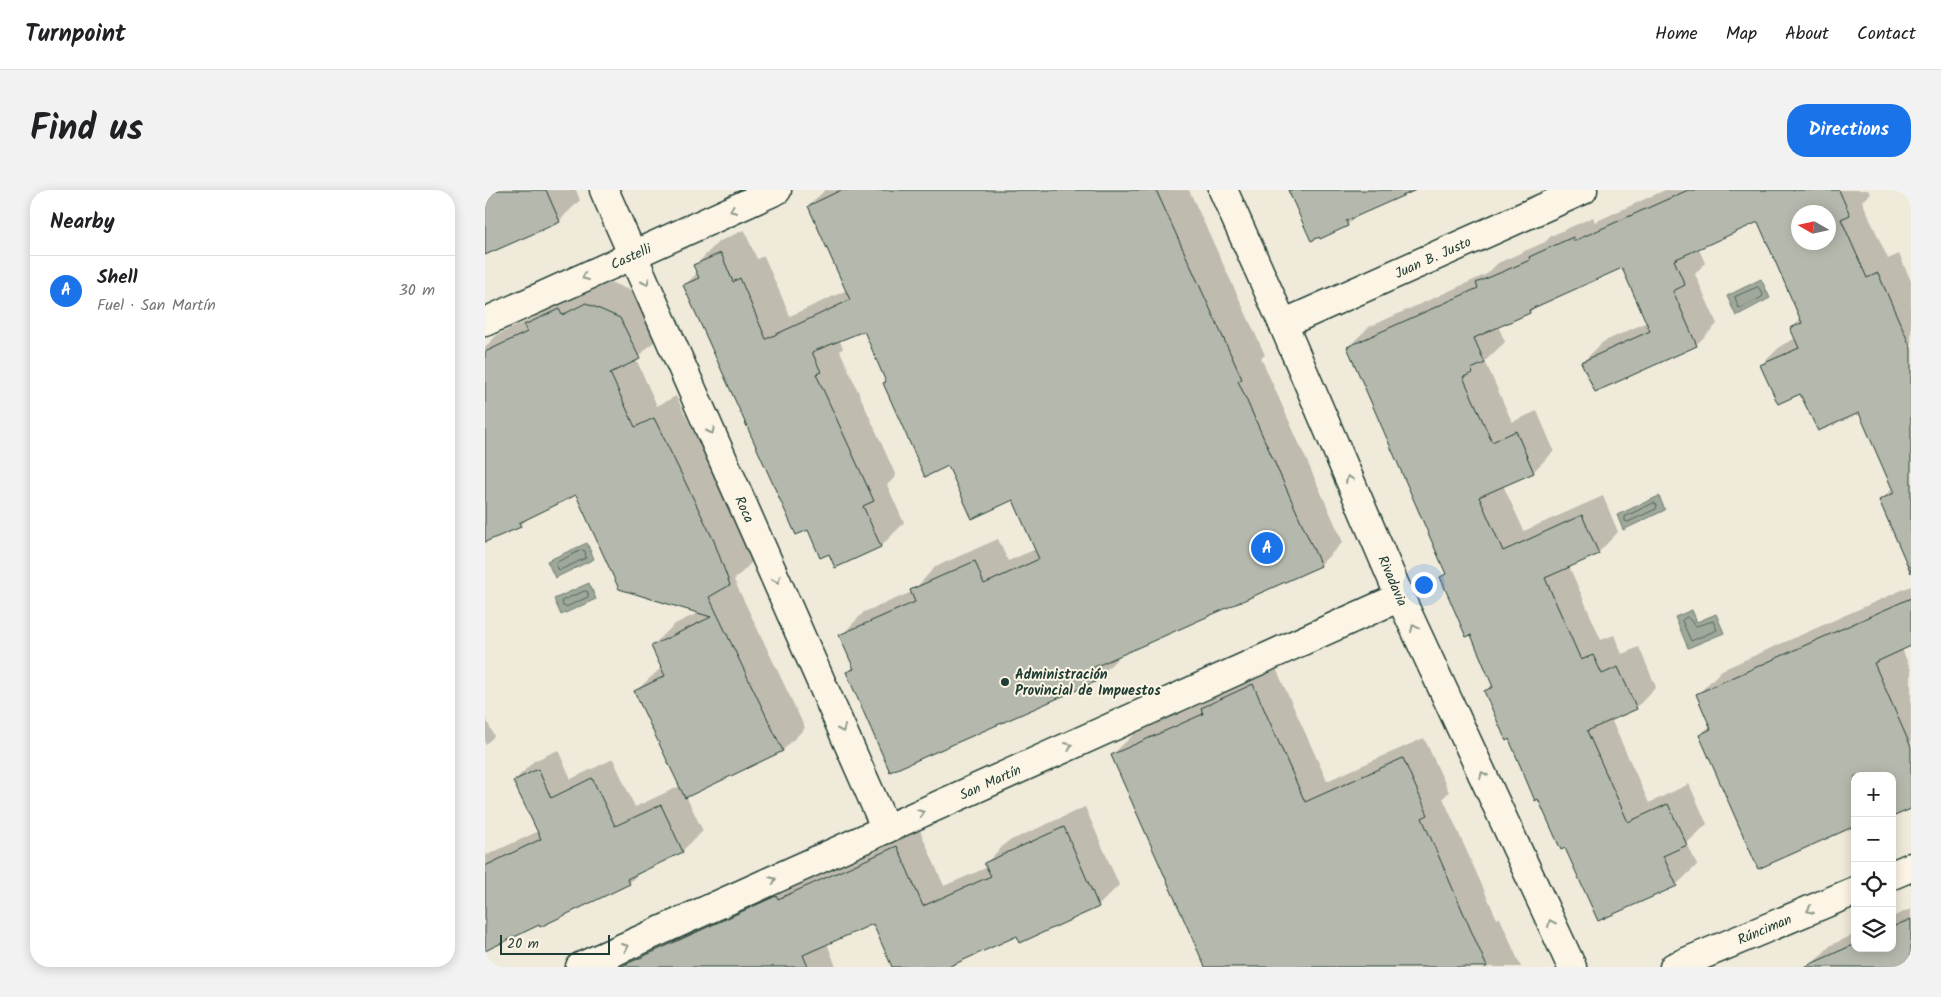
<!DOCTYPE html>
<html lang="en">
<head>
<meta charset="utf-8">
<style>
  :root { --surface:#fff; --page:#f2f2f2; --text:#202124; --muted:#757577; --line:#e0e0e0; --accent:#1a73e8 }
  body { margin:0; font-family:Kalam,sans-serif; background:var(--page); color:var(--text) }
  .controls { position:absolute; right:15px; bottom:15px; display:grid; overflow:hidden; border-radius:10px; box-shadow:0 2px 12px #0003 }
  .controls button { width:45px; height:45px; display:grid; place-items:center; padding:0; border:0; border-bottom:1px solid var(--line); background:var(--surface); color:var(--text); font:25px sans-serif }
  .compass { position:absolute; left:1306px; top:15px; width:45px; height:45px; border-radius:50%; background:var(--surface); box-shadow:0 2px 12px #0003; rotate:279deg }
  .scale { position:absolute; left:15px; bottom:12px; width:110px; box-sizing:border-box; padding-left:5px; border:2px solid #1f3d34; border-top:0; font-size:14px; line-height:18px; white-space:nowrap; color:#1f3d34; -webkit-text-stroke:4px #fcf5e5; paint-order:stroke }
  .you { position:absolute; left:938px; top:394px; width:18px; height:18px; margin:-12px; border:4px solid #fff; border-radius:50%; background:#1a73e8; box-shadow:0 0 0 8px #1a73e833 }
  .badge { display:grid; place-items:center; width:32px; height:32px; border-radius:50%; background:var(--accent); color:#fff; font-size:16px; font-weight:700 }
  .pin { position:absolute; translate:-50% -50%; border:2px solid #fff; box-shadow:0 1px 5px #0006 }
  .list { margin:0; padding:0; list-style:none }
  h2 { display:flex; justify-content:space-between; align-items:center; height:65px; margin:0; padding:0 20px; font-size:21px }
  h2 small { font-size:16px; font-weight:400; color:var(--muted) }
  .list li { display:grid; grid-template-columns:32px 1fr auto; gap:15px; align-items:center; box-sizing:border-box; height:70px; padding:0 20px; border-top:1px solid var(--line) }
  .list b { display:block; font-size:19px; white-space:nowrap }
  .list p { margin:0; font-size:16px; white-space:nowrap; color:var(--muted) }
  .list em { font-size:16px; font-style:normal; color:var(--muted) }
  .icon { flex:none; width:28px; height:28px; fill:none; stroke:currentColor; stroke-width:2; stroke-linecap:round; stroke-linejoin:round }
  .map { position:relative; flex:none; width:1426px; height:777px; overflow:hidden; border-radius:20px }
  header { display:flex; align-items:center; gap:30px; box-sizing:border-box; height:70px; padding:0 25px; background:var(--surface); border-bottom:1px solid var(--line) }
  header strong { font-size:24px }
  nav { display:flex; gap:28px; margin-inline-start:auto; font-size:18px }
  .intro { display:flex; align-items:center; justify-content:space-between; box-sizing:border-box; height:120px; padding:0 30px }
  h1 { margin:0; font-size:35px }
  .button { padding:12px 22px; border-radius:20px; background:var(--accent); color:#fff; font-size:18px; font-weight:700 }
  main { display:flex; gap:30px; padding:0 30px }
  aside { flex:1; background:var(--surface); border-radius:20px; box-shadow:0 2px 12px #0003 }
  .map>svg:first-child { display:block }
  .water { fill:#9fa89a; stroke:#6c7d71 }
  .shadow { fill:#0003; fill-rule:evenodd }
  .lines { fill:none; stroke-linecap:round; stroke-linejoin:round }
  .shore { stroke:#52685d; stroke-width:1 }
  .building { fill:#b5b9ad; stroke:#1f3d34; fill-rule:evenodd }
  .minor-casing { stroke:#1f3d34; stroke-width:31 }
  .minor { stroke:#fcf5e5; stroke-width:28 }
  .oneway { stroke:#8e998c }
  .poi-dot { fill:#1f3d34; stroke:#fcf5e5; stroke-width:2 }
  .labels { text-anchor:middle; stroke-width:4; stroke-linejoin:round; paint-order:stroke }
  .street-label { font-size:14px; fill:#1f3d34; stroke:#fcf5e5 }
  .poi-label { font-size:14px; font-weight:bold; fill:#1f3d34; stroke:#fcf5e5; text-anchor:start }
</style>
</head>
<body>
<header>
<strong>Turnpoint</strong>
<nav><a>Home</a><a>Map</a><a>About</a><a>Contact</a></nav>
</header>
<div class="intro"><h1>Find us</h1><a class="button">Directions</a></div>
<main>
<aside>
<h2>Nearby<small></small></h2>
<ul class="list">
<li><span class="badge">A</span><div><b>Shell</b><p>Fuel · San Martín</p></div><em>30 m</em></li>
</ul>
</aside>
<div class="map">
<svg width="1426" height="777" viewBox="0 0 1426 777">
  <rect width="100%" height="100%" fill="#efeada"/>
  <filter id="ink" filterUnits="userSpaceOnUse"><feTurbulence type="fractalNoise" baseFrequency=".02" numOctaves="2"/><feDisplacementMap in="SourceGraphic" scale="10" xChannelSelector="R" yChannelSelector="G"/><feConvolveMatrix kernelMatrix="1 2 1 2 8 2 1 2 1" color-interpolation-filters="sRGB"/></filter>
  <g filter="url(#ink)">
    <!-- water -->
    <path class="water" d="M 1276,89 L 1285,108 L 1251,126 L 1242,106 Z
      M 1174,306 L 1180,320 L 1138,340 L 1132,325 Z
      M 102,353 L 109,369 L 70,388 L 62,371 Z
      M 104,393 L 111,409 L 76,425 L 69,409 Z
      M 1207,420 L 1212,432 L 1231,424 L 1239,443 L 1203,458 L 1190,427 Z"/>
    <!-- shadow -->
    <path class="shadow" d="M 0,0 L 91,0 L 95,10 L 74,31 L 0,64 Z
      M 340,0 L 704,0 L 780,165 L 776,168 L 858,352 L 835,375 L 632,466 L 633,468 L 610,491 L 363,482 L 369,476 L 356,446 L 379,422 L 427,402 L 450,377 L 513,349 L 523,371 L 551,359 L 528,308 L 464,275 L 399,193 L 402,191 L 379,139 L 354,149 L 358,158 L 355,161 L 411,286 L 402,295 L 419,333 L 396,356 L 351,376 L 345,363 L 323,338 L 200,95 L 213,82 L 210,76 L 233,52 L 259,40 L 272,69 L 279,66 L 305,126 L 362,100 L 324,16 Z
      M 805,0 L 928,0 L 873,25 L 862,35 Z
      M 1180,0 L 1383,0 L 1385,4 L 1377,11 L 1403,69 L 1414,64 L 1426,91 L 1426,345 L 1395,311 L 1408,298 L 1374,221 L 1316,202 L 1276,175 L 1297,155 L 1311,148 L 1307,138 L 1316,129 L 1273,30 L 1213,57 L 1220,73 L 1210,84 L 1232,134 L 1211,155 L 1110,201 L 1098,172 L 1118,152 L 1162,132 L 1137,76 L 1052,115 L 1045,122 L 1013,136 L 1020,152 L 1000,171 L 1027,232 L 1052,221 L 1069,261 L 1048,282 L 1018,295 L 1039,341 L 1118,306 L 1133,342 L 1113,363 L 1084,376 L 1116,450 L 1129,445 L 1137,464 L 1154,457 L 1171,497 L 1151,518 L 1126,529 L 1164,613 L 1204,594 L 1222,634 L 1202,653 L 1212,675 L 1191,695 L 1081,656 L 1000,502 L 1008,494 L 986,443 L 957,387 L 962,382 L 863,157 L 884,137 L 1002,84 L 1013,73 L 1060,52 L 1066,46 L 1108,27 L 1110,32 ZM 1314,22 L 1344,22 L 1344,52 L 1314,52 Z
      M 125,92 L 158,106 L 176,145 L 151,169 L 172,216 L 191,206 L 251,328 L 267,372 L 249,390 L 320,538 L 298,560 L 201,606 L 218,641 L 197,661 L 155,682 L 144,693 L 0,760 L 0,660 L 2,665 L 54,641 L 29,591 L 49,571 L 73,560 L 86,589 L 128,569 L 150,617 L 195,596 L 151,501 L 177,477 L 167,456 L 190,434 L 215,422 L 91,304 L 45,326 L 35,336 L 0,351 L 0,157 L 12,145 L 48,128 L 63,113 L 96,97 L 99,104 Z
      M 1426,396 L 1426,455 L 1417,459 L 1426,480 L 1426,618 L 1407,586 L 1215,545 L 1226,535 L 1213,504 L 1237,480 Z
      M 789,474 L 842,591 L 939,548 L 964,602 L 958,608 L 1012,729 L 1015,728 L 1036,777 L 721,777 L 627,565 L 649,544 L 725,510 L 739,496 Z
      M 0,527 L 9,546 L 0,555 Z
      M 600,617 L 634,695 L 613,716 L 533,745 L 460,777 L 409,777 L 389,732 L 342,753 L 351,777 L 114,777 L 433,636 L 459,696 L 503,677 L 501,673 L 522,652 Z
      M 1426,719 L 1426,777 L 1327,777 L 1326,775 L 1346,755 L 1370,744 L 1370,758 L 1407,758 L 1407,727 Z"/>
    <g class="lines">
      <!-- shore -->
      <path class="shore" d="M 1273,97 L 1278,104 L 1277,107 L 1256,118 L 1253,117 L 1250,107 Z
        M 1169,313 L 1172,315 L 1171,319 L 1143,332 L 1140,331 L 1140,327 Z
        M 97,360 L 100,361 L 101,368 L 75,380 L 72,379 L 71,373 Z
        M 100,401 L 103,402 L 103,407 L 81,417 L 78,416 L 77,411 Z
        M 1202,427 L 1211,436 L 1228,431 L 1232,440 L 1206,451 L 1197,431 Z"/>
    </g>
    <!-- building -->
    <path class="building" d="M 0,0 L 61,0 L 75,32 L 0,65 Z
      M 356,0 L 671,0 L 757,189 L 753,191 L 836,376 L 605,479 L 610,492 L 405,582 L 361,482 L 369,479 L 354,445 L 430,412 L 425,400 L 490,371 L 499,394 L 554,369 L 528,310 L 487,329 L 463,276 L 440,287 L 398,193 L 401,192 L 379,141 L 327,162 L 336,182 L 331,184 L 389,311 L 378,316 L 396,357 L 350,378 L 344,364 L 335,368 L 323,340 L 311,345 L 198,95 L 214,88 L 208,75 L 236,63 L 248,92 L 255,88 L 281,149 L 365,110 L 323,16 Z
      M 803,0 L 931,0 L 861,31 L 863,36 L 835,49 L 834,47 L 826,51 Z
      M 1203,0 L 1354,0 L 1365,25 L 1356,29 L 1382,88 L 1393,83 L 1426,158 L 1426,383 L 1394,310 L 1409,303 L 1374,223 L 1333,241 L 1315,204 L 1293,214 L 1275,175 L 1314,158 L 1305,138 L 1317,133 L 1273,32 L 1189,70 L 1200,95 L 1188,101 L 1212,156 L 1110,202 L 1096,172 L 1165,141 L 1137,78 L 1044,120 L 1045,123 L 989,148 L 1000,173 L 986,179 L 988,183 L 978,187 L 1007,252 L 1031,241 L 1049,283 L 994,307 L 1018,361 L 1097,325 L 1114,364 L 1060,388 L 1096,470 L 1108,465 L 1117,484 L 1133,477 L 1152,519 L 1102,541 L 1143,632 L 1183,614 L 1202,655 L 1178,666 L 1192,696 L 1113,731 L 1080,658 L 1076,660 L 1053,609 L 1050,611 L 1024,549 L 1021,551 L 999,501 L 1008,497 L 986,445 L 981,447 L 955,387 L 961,384 L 862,157 L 993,98 L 991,93 L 1045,70 L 1044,67 L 1088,47 L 1089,51 ZM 1314,22 L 1344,22 L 1344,52 L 1314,52 Z
      M 101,113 L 135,128 L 155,169 L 125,183 L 150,237 L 169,228 L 229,351 L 245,395 L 224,407 L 298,561 L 200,608 L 149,501 L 180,486 L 166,456 L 226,427 L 134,399 L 91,305 L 34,333 L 36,337 L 0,352 L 0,162 L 42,142 L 39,135 L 74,119 L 77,125 Z
      M 1426,408 L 1426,456 L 1389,473 L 1426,557 L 1426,619 L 1407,627 L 1407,586 L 1370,586 L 1370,636 L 1273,679 L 1214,545 L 1226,539 L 1211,504 Z
      M 768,494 L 820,612 L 918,568 L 943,625 L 937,628 L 1002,777 L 720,777 L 626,565 L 718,524 L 716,518 Z
      M 53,579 L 66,608 L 107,588 L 130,636 L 176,615 L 198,662 L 142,689 L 145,694 L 55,737 L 54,735 L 0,761 L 0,676 L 56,649 L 28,591 Z
      M 579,637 L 614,717 L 535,753 L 532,746 L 463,777 L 407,777 L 388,734 L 318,765 L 323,777 L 135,777 L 291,706 L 293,709 L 412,656 L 438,716 L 506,686 L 499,673 Z
      M 1426,729 L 1426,777 L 1319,777 L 1370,754 L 1370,758 L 1407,758 L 1407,737 Z"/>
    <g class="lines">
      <!-- minor casing -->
      <g class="minor-casing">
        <g id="minor">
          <path id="s1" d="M 119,0 L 401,639"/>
          <path id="s2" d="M 738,0 L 798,134 L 915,407 L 1087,777"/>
          <path id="s3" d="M 0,132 L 292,0"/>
          <path id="s4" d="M 798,134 L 1098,0"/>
          <path d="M 1407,685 L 1426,677"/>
          <path id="s5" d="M 95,777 L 915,407"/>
          <path id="s6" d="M 1189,777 L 1370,701"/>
        </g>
      </g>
      <!-- minor -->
      <use href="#minor" class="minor"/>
    </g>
    <!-- one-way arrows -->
    <defs><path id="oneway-chevron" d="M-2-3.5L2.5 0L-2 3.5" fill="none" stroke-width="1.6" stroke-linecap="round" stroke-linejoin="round" transform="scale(1.25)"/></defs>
    <g class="oneway">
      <use href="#oneway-chevron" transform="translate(248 20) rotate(156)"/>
      <use href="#oneway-chevron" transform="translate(100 87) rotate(156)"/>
      <use href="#oneway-chevron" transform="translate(161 92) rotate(66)"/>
      <use href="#oneway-chevron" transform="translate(226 241) rotate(66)"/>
      <use href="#oneway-chevron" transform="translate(864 289) rotate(-113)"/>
      <use href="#oneway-chevron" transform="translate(292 390) rotate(66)"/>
      <use href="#oneway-chevron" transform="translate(929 438) rotate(-115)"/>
      <use href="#oneway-chevron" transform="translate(357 539) rotate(66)"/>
      <use href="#oneway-chevron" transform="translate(584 556) rotate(-24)"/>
      <use href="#oneway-chevron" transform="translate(998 585) rotate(-115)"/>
      <use href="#oneway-chevron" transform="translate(436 623) rotate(-24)"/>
      <use href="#oneway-chevron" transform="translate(288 690) rotate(-24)"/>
      <use href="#oneway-chevron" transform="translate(1325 720) rotate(157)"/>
      <use href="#oneway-chevron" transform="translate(1066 733) rotate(-115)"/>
      <use href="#oneway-chevron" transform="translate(140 757) rotate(-24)"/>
    </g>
  </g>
  <!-- markers -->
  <circle class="poi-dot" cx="520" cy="492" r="5"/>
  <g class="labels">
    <!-- street labels -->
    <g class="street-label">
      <text dy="5" stroke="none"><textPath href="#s3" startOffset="160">Castelli</textPath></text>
      <text dy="5" stroke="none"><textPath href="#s4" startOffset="164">Juan B. Justo</textPath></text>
      <text dy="5" stroke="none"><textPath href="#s1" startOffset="349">Roca</textPath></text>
      <text dy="5" stroke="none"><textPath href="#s2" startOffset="426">Rivadavia</textPath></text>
      <text dy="5" stroke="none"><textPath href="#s5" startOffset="450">San Martín</textPath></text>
      <text dy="5" stroke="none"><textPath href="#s6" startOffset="98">Rúnciman</textPath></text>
    </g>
    <!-- poi labels -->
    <g class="poi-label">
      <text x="530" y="489">Administración<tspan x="530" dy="16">Provincial de Impuestos</tspan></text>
    </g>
  </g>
</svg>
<div class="controls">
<button>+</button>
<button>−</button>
<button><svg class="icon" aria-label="locate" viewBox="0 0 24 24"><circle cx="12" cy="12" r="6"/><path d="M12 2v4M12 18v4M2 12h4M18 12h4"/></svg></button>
<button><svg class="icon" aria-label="layers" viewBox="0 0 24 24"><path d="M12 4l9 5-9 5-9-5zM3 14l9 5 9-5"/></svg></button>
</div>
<svg class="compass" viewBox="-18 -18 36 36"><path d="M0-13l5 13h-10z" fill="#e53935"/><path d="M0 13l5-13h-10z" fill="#757577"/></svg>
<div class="scale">20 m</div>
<div class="you"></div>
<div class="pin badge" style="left:782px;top:358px">A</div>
</div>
</main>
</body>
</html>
